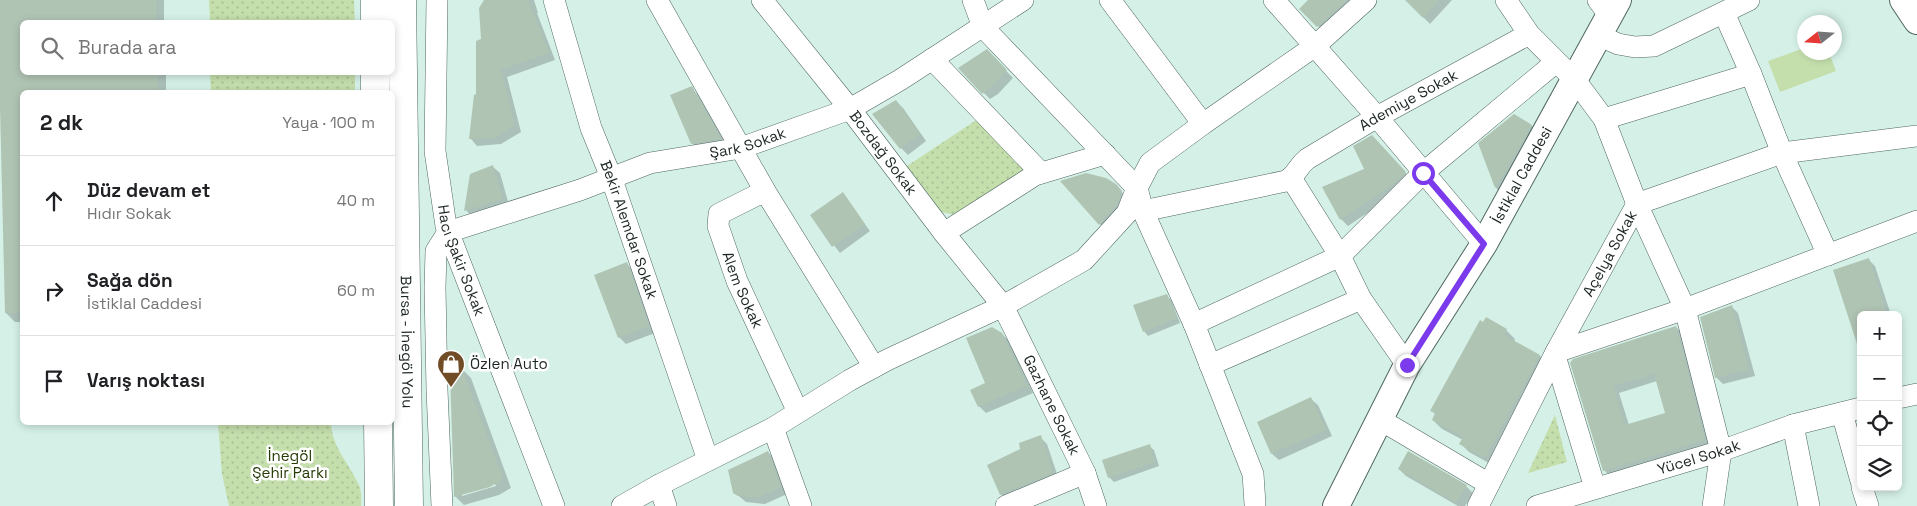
<!DOCTYPE html>
<html lang="tr">
<head>
<meta charset="utf-8">
<style>
  :root { --surface:#fff; --page:#f6f6f6; --text:#202124; --muted:#757577; --line:#e0e0e0 }
  body { margin:0; font-family:"Space Grotesk",sans-serif; background:var(--page); color:var(--text) }
  .controls { position:absolute; right:15px; bottom:15px; display:grid; overflow:hidden; border-radius:8px; box-shadow:0 2px 8px #0003 }
  .controls button { width:45px; height:45px; display:grid; place-items:center; padding:0; border:0; border-bottom:1px solid var(--line); background:var(--surface); color:var(--text); font:25px sans-serif }
  .compass { position:absolute; left:1797px; top:15px; width:45px; height:45px; border-radius:50%; background:var(--surface); box-shadow:0 2px 8px #0003; rotate:253deg }
  .stop { position:absolute; width:15px; height:15px; margin:-11px; border:4px solid #7c3aed; border-radius:50%; background:#fff }
  .stop.end { background:#7c3aed; border-color:#fff; box-shadow:0 1px 5px #0008 }
  .list { margin:0; padding:0; list-style:none }
  h2 { display:flex; justify-content:space-between; align-items:center; height:65px; margin:0; padding:0 20px; font-size:21px }
  h2 small { font-size:16px; font-weight:400; color:var(--muted) }
  .list li { display:grid; grid-template-columns:32px 1fr auto; gap:15px; align-items:center; box-sizing:border-box; height:90px; padding:0 20px; border-top:1px solid var(--line) }
  .list b { display:block; font-size:19px; white-space:nowrap }
  .list p { margin:0; font-size:16px; white-space:nowrap; color:var(--muted) }
  .list em { font-size:16px; font-style:normal; color:var(--muted) }
  .icon { flex:none; width:28px; height:28px; fill:none; stroke:currentColor; stroke-width:2; stroke-linecap:round; stroke-linejoin:round }
  .map { position:relative; flex:none; width:1917px; height:506px; overflow:hidden }
  .search { position:absolute; background:var(--surface); box-shadow:0 2px 8px #0003; left:20px; top:20px; width:375px; height:55px; display:flex; align-items:center; gap:12px; box-sizing:border-box; padding:0 18px; border-radius:8px; color:var(--muted); font-size:19px }
  .panel { position:absolute; background:var(--surface); box-shadow:0 2px 8px #0003; left:20px; top:90px; width:375px; height:335px; border-radius:8px }
  .map>svg:first-child { display:block }
  .grass { fill:#c4deac }
  .park { fill:url(#park-dots) }
  .shadow { fill:#0003; fill-rule:evenodd }
  .building { fill:#b0c4b4; fill-rule:evenodd }
  .lines { fill:none; stroke-linecap:round; stroke-linejoin:round }
  .minor-casing { stroke:#4f675f; stroke-width:22 }
  .major-casing { stroke:#4f675f; stroke-width:28 }
  .highway-casing { stroke:#4f675f; stroke-width:29 }
  .minor { stroke:#fff; stroke-width:21 }
  .major { stroke:#fff; stroke-width:26 }
  .highway { stroke:#fff; stroke-width:28 }
  .route { stroke:#7c3aed; stroke-width:6 }
  .labels { text-anchor:middle; stroke-width:5; stroke-linejoin:round; paint-order:stroke }
  .street-label { font-size:15px; fill:#1b2522; stroke:#fff }
  .poi-label { font-size:15px; fill:#1b2522; stroke:#fff; text-anchor:start }
  .park-label { font-size:15px; fill:#253a05; stroke:#fff }
</style>
</head>
<body>
<div class="map">
<svg width="1917" height="506" viewBox="0 0 1917 506">
  <defs>
    <pattern id="park-dots" width="8" height="8" patternUnits="userSpaceOnUse" patternTransform="scale(1.25)"><rect width="8" height="8" fill="#c4deac"/><path d="M2 2h.1M6 6h.1" fill="none" stroke="#a8be94" stroke-width="1.8" stroke-linecap="round"/></pattern>
  </defs>
  <rect width="100%" height="100%" fill="#d5f1e7"/>
  <!-- grass -->
  <path class="grass" d="M 1804,48 L 1804,52 L 1829,53 L 1836,71 L 1780,92 L 1768,61 Z"/>
  <!-- park -->
  <path class="park" d="M 209,0 L 354,0 L 355,22 L 210,22 Z
    M 210,73 L 355,73 L 355,92 L 211,92 Z
    M 981,117 L 1030,168 L 954,215 L 938,211 L 907,166 Z
    M 1555,415 L 1567,462 L 1528,473 Z
    M 218,423 L 331,423 C 332,447 348,462 358,483 C 362,490 361,498 361,506 L 229,506 L 222,474 Z"/>
  <!-- shadow -->
  <path class="shadow" d="M 0,0 L 164,0 L 164,22 L 22,22 L 22,72 L 166,72 L 166,92 L 22,92 L 22,322 L 15,322 L 6,313 Z
    M 486,0 L 534,0 L 538,13 L 537,13 L 555,60 L 507,77 L 521,132 L 501,144 L 477,146 L 471,139 L 475,96 L 478,95 Z
    M 1310,0 L 1350,0 L 1357,7 L 1327,35 L 1301,9 Z
    M 1406,0 L 1452,0 L 1430,24 Z
    M 987,51 L 1013,78 L 998,94 L 990,99 L 960,69 Z
    M 691,88 L 698,95 L 727,145 L 699,150 L 692,143 Z
    M 896,101 L 903,108 L 926,141 L 908,155 L 901,148 Z
    M 1514,115 L 1532,126 L 1538,132 L 1502,194 L 1496,188 L 1480,144 Z
    M 1378,143 L 1412,180 L 1403,189 L 1348,226 L 1341,219 Z
    M 493,167 L 500,173 L 509,205 L 472,217 L 466,210 Z
    M 1062,181 L 1115,185 L 1128,199 L 1106,231 Z
    M 843,194 L 870,231 L 840,253 L 811,216 Z
    M 1868,259 L 1875,266 L 1891,315 L 1861,315 L 1856,335 Z
    M 627,264 L 633,270 L 655,333 L 626,344 L 619,337 Z
    M 1166,295 L 1171,300 L 1180,323 L 1148,336 L 1144,331 Z
    M 1731,306 L 1738,313 L 1755,376 L 1723,384 L 1716,377 Z
    M 1487,319 L 1506,330 L 1515,339 L 1514,342 L 1540,356 L 1548,365 L 1494,466 L 1469,452 L 1461,444 L 1463,440 L 1442,429 L 1433,420 L 1436,415 L 1432,411 Z
    M 1676,327 L 1683,334 L 1711,447 L 1611,477 L 1604,470 L 1571,363 ZM 1657,381 L 1667,414 L 1629,425 L 1619,393 Z
    M 1002,334 L 1009,341 L 1033,393 L 986,413 L 979,406 Z
    M 462,369 L 471,378 L 511,488 L 499,495 L 464,505 L 455,496 ZM 495,484 L 496,486 L 462,496 L 462,493 Z
    M 1311,399 L 1318,405 L 1332,436 L 1279,460 L 1272,454 Z
    M 1040,437 L 1047,444 L 1059,480 L 1008,501 L 1001,494 L 1021,450 Z
    M 1149,446 L 1154,450 L 1159,466 L 1114,482 L 1109,477 Z
    M 768,452 L 774,459 L 787,494 L 765,504 L 746,502 L 734,492 Z
    M 1399,469 L 1466,486 L 1473,493 L 1465,506 L 1458,506 L 1406,476 Z"/>
  <!-- building -->
  <path class="building" d="M 0,0 L 156,0 L 156,22 L 22,22 L 22,72 L 158,72 L 158,92 L 22,92 L 22,313 L 5,313 L 0,107 Z
    M 484,0 L 528,0 L 549,53 L 501,70 L 515,125 L 494,138 L 469,139 L 474,95 L 476,94 L 476,41 L 481,39 L 479,8 Z
    M 1308,0 L 1347,0 L 1317,27 L 1299,9 Z
    M 1405,0 L 1439,0 L 1423,18 Z
    M 987,49 L 1007,70 L 992,87 L 982,94 L 958,68 Z
    M 692,86 L 721,139 L 691,144 L 670,95 Z
    M 896,100 L 920,134 L 900,149 L 872,114 Z
    M 1514,114 L 1532,125 L 1495,188 L 1478,143 Z
    M 1372,135 L 1406,172 L 1396,182 L 1340,220 L 1322,187 L 1364,169 L 1353,146 Z
    M 493,165 L 503,199 L 464,211 L 470,174 Z
    M 1086,173 L 1106,178 L 1116,184 L 1122,191 L 1118,203 L 1099,225 L 1060,181 Z
    M 843,192 L 865,224 L 832,247 L 810,215 Z
    M 1869,258 L 1887,315 L 1861,315 L 1861,346 L 1858,347 L 1833,270 Z
    M 627,262 L 649,326 L 618,338 L 594,275 Z
    M 1167,294 L 1177,318 L 1143,332 L 1133,305 Z
    M 1732,305 L 1749,369 L 1715,378 L 1700,317 Z
    M 1486,317 L 1507,329 L 1504,335 L 1540,355 L 1485,458 L 1459,444 L 1463,437 L 1432,420 L 1435,413 L 1430,411 L 1480,320 L 1483,322 Z
    M 1676,326 L 1705,440 L 1603,471 L 1570,363 L 1573,359 ZM 1654,374 L 1665,413 L 1625,425 L 1613,386 Z
    M 992,327 L 1002,333 L 1027,386 L 978,407 L 970,390 L 985,383 L 966,338 Z
    M 462,368 L 503,479 L 490,487 L 454,497 L 450,371 Z
    M 1311,397 L 1326,430 L 1271,454 L 1257,422 Z
    M 1041,435 L 1053,473 L 1000,495 L 987,465 L 1020,449 L 1019,443 Z
    M 1150,444 L 1155,462 L 1108,478 L 1102,460 Z
    M 768,451 L 781,487 L 758,498 L 738,496 L 733,493 L 728,470 Z
    M 1408,451 L 1467,485 L 1456,503 L 1398,469 Z"/>
  <g class="lines">
    <!-- minor casing -->
    <g class="minor-casing">
      <g id="minor">
        <path id="s1" d="M 437,0 L 435,151 L 446,226 L 554,506"/>
        <path id="s2" d="M 554,0 L 591,128 L 611,177 L 708,460"/>
        <path d="M 657,0 L 765,191 L 874,367"/>
        <path id="s3" d="M 762,0 L 850,109 L 944,233 L 1003,306 L 1085,473 L 1096,506"/>
        <path d="M 973,0 L 983,27 L 1137,188 L 1143,211 L 1194,324 L 1253,474 L 1255,504"/>
        <path d="M 1110,0 L 1203,124"/>
        <path d="M 1274,0 L 1377,117 L 1484,244"/>
        <path d="M 1506,0 L 1529,34 L 1575,80 L 1604,119 L 1637,204 L 1685,309 L 1721,451 L 1713,506"/>
        <path d="M 1598,0 L 1609,15"/>
        <path d="M 1598,35 L 1618,44 L 1635,47 L 1654,46 L 1749,0"/>
        <path d="M 932,59 L 1041,173"/>
        <path d="M 1751,74 L 1782,153 L 1828,255"/>
        <path d="M 1604,119 L 1751,74 L 1724,13"/>
        <path d="M 1291,178 L 1340,256 L 1361,299 L 1407,365"/>
        <path id="s4" d="M 765,191 L 719,214 L 718,226 L 737,281 L 798,412"/>
        <path id="s5" d="M 1143,211 L 1286,181 C 1297,175 1297,167 1307,159 L 1377,117 L 1529,34"/>
        <path d="M 944,233 L 1035,175 L 1105,154"/>
        <path d="M 1194,324 L 1340,256 L 1423,173 L 1556,62"/>
        <path d="M 1556,352 L 1685,309 L 1917,221"/>
        <path d="M 1555,356 L 1595,488"/>
        <path d="M 1210,365 L 1361,299"/>
        <path d="M 1898,398 L 1917,394"/>
        <path d="M 1842,413 L 1861,481"/>
        <path d="M 1379,419 L 1489,484"/>
        <path d="M 1793,425 L 1809,506"/>
        <path d="M 773,428 L 801,506"/>
        <path d="M 659,485 L 666,506"/>
        <path d="M 1862,487 L 1868,506"/>
        <path id="s6" d="M 442,506 L 437,390 L 435,288 L 436,251 L 448,232 L 580,190 L 650,163 L 741,148 L 850,109 L 900,80 L 1023,0"/>
        <path d="M 622,506 L 659,485 L 773,428 L 850,380 L 887,360 L 1003,306 L 1084,260 L 1127,213 L 1137,188 L 1150,163 L 1203,124 L 1315,46 L 1366,0"/>
        <path d="M 1006,506 L 1085,473"/>
        <path id="s7" d="M 1478,506 L 1556,352 L 1637,204 L 1782,153 L 1917,136"/>
        <path id="s8" d="M 1537,506 L 1721,451 L 1793,425 L 1861,408"/>
      </g>
    </g>
    <!-- major casing -->
    <g class="major-casing">
      <g id="major">
        <path d="M 1903,0 L 1917,21"/>
        <path id="s9" d="M 1336,506 L 1407,365 L 1484,244 L 1618,0"/>
      </g>
    </g>
    <!-- highway casing -->
    <g class="highway-casing">
      <g id="highway">
        <path d="M 375,0 L 375,22"/>
        <path id="s10" d="M 402,0 L 409,506"/>
        <path d="M 375,72 L 375,92"/>
        <path d="M 378,422 L 379,506"/>
      </g>
    </g>
    <!-- minor -->
    <use href="#minor" class="minor"/>
    <!-- major -->
    <use href="#major" class="major"/>
    <!-- highway -->
    <use href="#highway" class="highway"/>
  </g>
  <g class="lines">
    <!-- route -->
    <path class="route" d="M 1407,365 L 1484,244 L 1423,173"/>
  </g>
  <!-- icons -->
  <defs>
    <g id="shop-pin" transform="scale(1.4375)"><path d="M0 17L-7.5 6A9.5 9.5 0 1 1 7.5 6Z" fill="#704d27" stroke="#fff"/><path d="M-5-2.5h2.3a2.7 3.5 0 0 1 5.4 0H5L5.5 6h-11ZM-1.5-2.5h3a1.5 2.3 0 0 0-3 0Z" fill="#fff"/></g>
  </defs>
  <g fill-rule="evenodd">
    <use href="#shop-pin" x="451" y="364"/>
  </g>
  <g class="labels">
    <!-- street labels -->
    <g class="street-label">
      <text dy="5" stroke="none"><textPath href="#s5" startOffset="294">Ademiye Sokak</textPath></text>
      <text dy="5" stroke="none"><textPath href="#s6" startOffset="591">Şark Sokak</textPath></text>
      <text dy="5" stroke="none"><textPath href="#s3" startOffset="195">Bozdağ Sokak</textPath></text>
      <text dy="5" stroke="none"><textPath href="#s9" startOffset="380">İstiklal Caddesi</textPath></text>
      <text dy="5" stroke="none"><textPath href="#s2" startOffset="242">Bekir Alemdar Sokak</textPath></text>
      <text dy="5" stroke="none"><textPath href="#s7" startOffset="285">Açelya Sokak</textPath></text>
      <text dy="5" stroke="none"><textPath href="#s1" startOffset="264">Hacı Şakir Sokak</textPath></text>
      <text dy="5" stroke="none"><textPath href="#s4" startOffset="132">Alem Sokak</textPath></text>
      <text dy="5" stroke="none"><textPath href="#s10" startOffset="342">Bursa - İnegöl Yolu</textPath></text>
      <text dy="5" stroke="none"><textPath href="#s3" startOffset="500">Gazhane Sokak</textPath></text>
      <text dy="5" stroke="none"><textPath href="#s8" startOffset="169">Yücel Sokak</textPath></text>
    </g>
    <!-- poi labels -->
    <g class="poi-label">
      <text x="470" y="369">Özlen Auto</text>
    </g>
    <!-- park labels -->
    <g class="park-label">
      <text x="290" y="461">İnegöl<tspan x="290" dy="17">Şehir Parkı</tspan></text>
    </g>
  </g>
</svg>
<div class="controls">
<button>+</button>
<button>−</button>
<button><svg class="icon" aria-label="locate" viewBox="0 0 24 24"><circle cx="12" cy="12" r="6"/><path d="M12 2v4M12 18v4M2 12h4M18 12h4"/></svg></button>
<button><svg class="icon" aria-label="layers" viewBox="0 0 24 24"><path d="M12 4l9 5-9 5-9-5zM3 14l9 5 9-5"/></svg></button>
</div>
<svg class="compass" viewBox="-18 -18 36 36"><path d="M0-13l5 13h-10z" fill="#e53935"/><path d="M0 13l5-13h-10z" fill="#757577"/></svg>
<div class="stop" style="left:1423px;top:173px"></div>
<div class="stop end" style="left:1407px;top:365px"></div>
<div class="search"><svg class="icon" aria-label="search" viewBox="0 0 24 24"><circle cx="10" cy="10" r="6"/><path d="M15 15l6 6"/></svg>Burada ara</div>
<section class="panel">
<h2>2 dk<small>Yaya · 100 m</small></h2>
<ul class="list">
<li><svg class="icon" aria-label="ahead" viewBox="0 0 24 24"><path d="M12 20V5M6 11l6-6 6 6"/></svg><div><b>Düz devam et</b><p>Hıdır Sokak</p></div><em>40 m</em></li>
<li><svg class="icon" aria-label="right" viewBox="0 0 24 24"><path d="M7 20v-9h11M14 6l5 5-5 5"/></svg><div><b>Sağa dön</b><p>İstiklal Caddesi</p></div><em>60 m</em></li>
<li><svg class="icon" aria-label="arrive" viewBox="0 0 24 24"><path d="M6 21V4h12l-3 4 3 4H6"/></svg><div><b>Varış noktası</b></div></li>
</ul>
</section>
</div>
</body>
</html>
